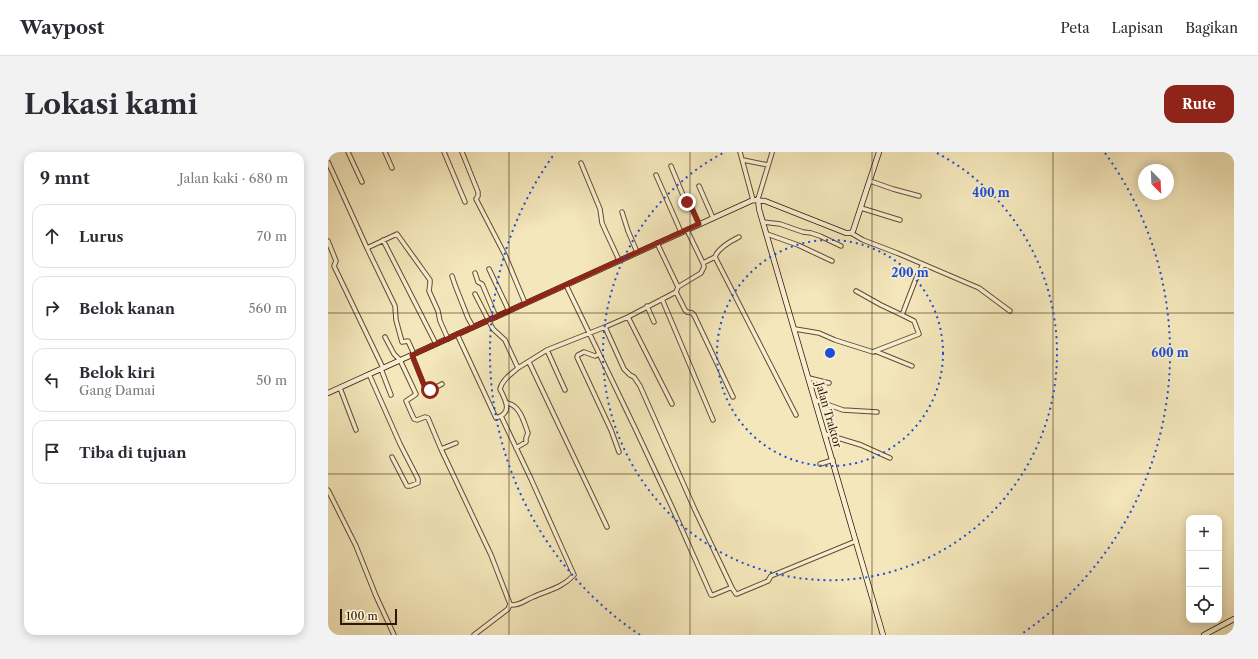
<!DOCTYPE html>
<html lang="id">
<head>
<meta charset="utf-8">
<style>
  :root { --surface:#fff; --page:#f2f2f3; --text:#2b2b33; --muted:#7c7c81; --line:#e1e1e2; --accent:#8f2418 }
  body { margin:0; font-family:"Libre Caslon Text",serif; background:var(--page); color:var(--text) }
  .controls { position:absolute; right:12px; bottom:12px; display:grid; overflow:hidden; border-radius:8px; box-shadow:0 2px 10px #0003 }
  .controls button { width:36px; height:36px; display:grid; place-items:center; padding:0; border:0; border-bottom:1px solid var(--line); background:var(--surface); color:var(--text); font:20px sans-serif }
  .compass { position:absolute; left:810px; top:12px; width:36px; height:36px; border-radius:50%; background:var(--surface); box-shadow:0 2px 10px #0003; rotate:156deg }
  .scale { position:absolute; left:12px; bottom:10px; width:57px; box-sizing:border-box; padding-left:4px; border:2px solid #301800; border-top:0; font-size:11px; line-height:14px; white-space:nowrap; color:#301800; -webkit-text-stroke:3px #f8efd3; paint-order:stroke }
  .stop { position:absolute; width:12px; height:12px; margin:-9px; border:3px solid #8f2418; border-radius:50%; background:#fff }
  .stop.end { background:#8f2418; border-color:#fff; box-shadow:0 1px 4px #0008 }
  .list { margin:0; padding:0; list-style:none }
  h2 { display:flex; justify-content:space-between; align-items:center; height:52px; margin:0; padding:0 16px; font-size:17px }
  h2 small { font-size:13px; font-weight:400; color:var(--muted) }
  .list li { display:grid; grid-template-columns:26px 1fr auto; gap:12px; align-items:center; box-sizing:border-box; height:64px; margin:0 8px 8px; padding:0 8px; border:1px solid var(--line); border-radius:12px }
  .list b { display:block; font-size:15px; white-space:nowrap }
  .list p { margin:0; font-size:13px; white-space:nowrap; color:var(--muted) }
  .list em { font-size:13px; font-style:normal; color:var(--muted) }
  .icon { flex:none; width:22px; height:22px; fill:none; stroke:currentColor; stroke-width:2; stroke-linecap:round; stroke-linejoin:round }
  .map { position:relative; flex:none; width:906px; height:483px; overflow:hidden; border-radius:12px }
  header { display:flex; align-items:center; gap:24px; box-sizing:border-box; height:56px; padding:0 20px; background:var(--surface); border-bottom:1px solid var(--line) }
  header strong { font-size:19px }
  nav { display:flex; gap:22px; margin-inline-start:auto; font-size:14px }
  .intro { display:flex; align-items:center; justify-content:space-between; box-sizing:border-box; height:96px; padding:0 24px }
  h1 { margin:0; font-size:28px }
  .button { padding:10px 18px; border-radius:12px; background:var(--accent); color:#fff; font-size:14px; font-weight:700 }
  main { display:flex; gap:24px; padding:0 24px }
  aside { flex:1; background:var(--surface); border-radius:12px; box-shadow:0 2px 10px #0003 }
  .map>svg:first-child { display:block }
  .lines { fill:none; stroke-linecap:round; stroke-linejoin:round }
  .street-casing { stroke:#614c2f; stroke-width:5.5 }
  .secondary-casing { stroke:#301800; stroke-width:6 }
  .street { stroke:#f8efd3; stroke-width:3.5 }
  .secondary { stroke:#f8efd3; stroke-width:4.5 }
  .route { stroke:#8f2418; stroke-width:5 }
  .grid { fill:none; stroke:#301800; stroke-width:1; stroke-opacity:0.55 }
  .ring { fill:none; stroke:#1d4ed8; stroke-width:2; stroke-dasharray:2 4 }
  .labels { text-anchor:middle; stroke-width:4; stroke-linejoin:round; paint-order:stroke }
  .street-label { font-size:11px; fill:#301800; stroke:#f8efd3 }
  .centre { fill:#1d4ed8; stroke:#f8efd3; stroke-width:2 }
  .ring-label { font-size:12px; text-anchor:middle; font-weight:bold; fill:#1d4ed8; stroke:#f8efd3; stroke-width:4; stroke-linejoin:round; paint-order:stroke }
</style>
</head>
<body>
<header>
<strong>Waypost</strong>
<nav><a>Peta</a><a>Lapisan</a><a>Bagikan</a></nav>
</header>
<div class="intro"><h1>Lokasi kami</h1><a class="button">Rute</a></div>
<main>
<aside>
<h2>9 mnt<small>Jalan kaki · 680 m</small></h2>
<ul class="list">
<li><svg class="icon" aria-label="ahead" viewBox="0 0 24 24"><path d="M12 20V5M6 11l6-6 6 6"/></svg><div><b>Lurus</b></div><em>70 m</em></li>
<li><svg class="icon" aria-label="right" viewBox="0 0 24 24"><path d="M7 20v-9h11M14 6l5 5-5 5"/></svg><div><b>Belok kanan</b></div><em>560 m</em></li>
<li><svg class="icon" aria-label="left" viewBox="0 0 24 24"><path d="M17 20v-9H6M10 6l-5 5 5 5"/></svg><div><b>Belok kiri</b><p>Gang Damai</p></div><em>50 m</em></li>
<li><svg class="icon" aria-label="arrive" viewBox="0 0 24 24"><path d="M6 21V4h12l-3 4 3 4H6"/></svg><div><b>Tiba di tujuan</b></div></li>
</ul>
</aside>
<div class="map">
<svg width="906" height="483" viewBox="0 0 906 483">
  <rect width="100%" height="100%" fill="#f4e7bb"/>
  <filter id="stains"><feTurbulence type="fractalNoise" baseFrequency=".005" numOctaves="4"/><feColorMatrix values="0 0 0 0 .2 0 0 0 0 .09 0 0 0 0 .02 0 0 0 .5 -.17"/></filter>
  <radialGradient id="worn" r=".72"><stop offset=".6" stop-color="#630" stop-opacity="0"/><stop offset="1" stop-color="#630" stop-opacity=".3"/></radialGradient>
  <g class="lines">
    <!-- street casing -->
    <g class="street-casing">
      <path id="street" d="M 20,0 L 34,30
        M 57,0 L 64,16
        M 116,0 L 137,50
        M 134,0 L 150,40 L 150,44 L 148,47 L 177,103 L 197,151
        M 412,0 L 425,48
        M 415,8 L 440,13
        M 0,10 L 39,96 L 69,82 L 102,128 L 102,131 L 101,139 L 110,159 L 112,169 L 120,187
        M 253,11 L 272,57 L 274,71 L 278,80 L 291,108
        M 343,14 L 357,48 L 362,52 L 371,72
        M 328,23 L 353,80
        M 542,29 L 565,37 L 591,44
        M 371,34 L 385,66
        M 430,47 L 444,1
        M 533,56 L 572,68
        M 294,60 L 300,79 L 309,100
        M 435,70 L 452,72 L 475,80 L 483,81 L 492,84 L 513,94
        M 523,81 L 535,88 L 569,101 L 651,136 L 682,159
        M 439,82 L 470,93 L 504,109
        M 55,88 L 108,192
        M 0,89 L 8,109 L 6,114 L 55,216
        M 329,91 L 350,135
        M 39,96 L 67,154 L 68,168 L 74,190 L 80,189 L 86,202
        M 387,105 L 468,263
        M 375,111 L 387,105 C 390,96 403,89 411,85
        M 161,117 L 181,159
        M 147,121 L 150,130 L 154,132 L 155,134 L 168,165
        M 124,124 L 127,133 L 140,166 L 145,175
        M 238,133 L 307,276 L 344,355 L 383,443 L 385,443 L 402,436 L 404,436 L 408,442 L 409,442 L 440,429 L 443,424 L 528,389
        M 528,139 L 553,153 L 574,163
        M 348,140 L 357,158 L 359,160 L 364,161 L 366,163 L 405,245
        M 147,142 L 165,177 L 177,188 L 190,216 L 219,198 L 277,175 L 300,165 L 348,140 L 350,135 L 373,121 L 376,115 L 375,111 L 359,78
        M 334,147 L 385,268
        M 319,154 L 326,170
        M 300,165 L 344,252
        M 277,175 L 296,217 L 302,223 L 306,225 L 312,234 L 367,358 L 404,436
        M 467,177 L 491,181 L 507,188 L 545,200 L 547,199 L 584,214
        M 129,182 L 168,266 C 185,261 178,249 172,237 C 174,228 183,222 190,216
        M 57,185 L 66,202 L 72,208 L 88,242 L 87,243 L 78,249 L 86,267 L 89,268 L 97,265 L 100,266 L 113,297 L 163,403 L 182,452 L 180,457 L 146,483
        M 219,198 L 237,238
        M 547,199 L 591,182 L 586,169 L 574,163 L 587,129 L 595,112
        M 271,202 L 267,204 L 256,200 L 250,203 L 249,205 L 283,278 L 291,300
        M 84,203 L 98,238 L 101,239 L 114,232
        M 201,210 L 279,375
        M 53,217 L 63,243
        M 41,222 L 72,292 L 90,327 L 90,331 L 82,334 L 79,334 L 64,305
        M 481,226 L 501,231
        M 12,236 L 28,278
        M 487,248 L 515,258 L 549,260
        M 179,251 C 192,253 196,270 200,281 L 198,286 L 198,290 L 188,296
        M 173,264 L 203,327 L 246,423 C 234,436 221,438 205,445 C 197,448 192,454 182,453
        M 497,282 L 533,293 L 562,306
        M 113,297 L 128,291
        M 492,312 L 505,308
        M 0,338 L 28,394 L 48,444 L 66,483"/>
    </g>
    <!-- secondary casing -->
    <g class="secondary-casing">
      <path id="secondary" d="M 430,47 L 431,57 L 555,483
        M 0,241 L 425,48 L 437,49 L 518,81 L 523,81 L 525,79 L 551,0
        M 876,483 L 906,467"/>
    </g>
    <!-- street -->
    <use href="#street" class="street"/>
    <!-- secondary -->
    <use href="#secondary" class="secondary"/>
  </g>
  <g class="lines">
    <!-- route -->
    <path class="route" d="M 102,238 L 101,239 L 98,238 L 84,203 L 371,72 L 362,52 L 359,50"/>
  </g>
  <!-- grid -->
  <path class="grid" d="M 181,0 L 181,483M 362,0 L 362,483M 544,0 L 544,483M 725,0 L 725,483M 0,161 L 906,161M 0,322 L 906,322"/>
  <!-- distance rings -->
  <g class="ring">
    <circle cx="502" cy="201" r="113"/>
    <path d="M609 1A227 227 0 1 1 395 1"/>
    <path d="M312 483A340 340 0 0 1 227 1M777 1A340 340 0 0 1 692 483"/>
  </g>
  <g class="labels">
    <!-- street labels -->
    <g class="street-label">
      <text transform="translate(501 263) rotate(74)" y="4">Jalan Traktor</text>
    </g>
  </g>
  <circle cx="502" cy="201" r="6" class="centre"/>
  <g class="ring-label">
    <text x="663" y="45">400 m</text>
    <text x="582" y="125">200 m</text>
    <text x="842" y="205">600 m</text>
  </g>
  <rect width="100%" height="100%" filter="url(#stains)"/>
  <rect width="100%" height="100%" fill="url(#worn)"/>
</svg>
<div class="controls">
<button>+</button>
<button>−</button>
<button><svg class="icon" aria-label="locate" viewBox="0 0 24 24"><circle cx="12" cy="12" r="6"/><path d="M12 2v4M12 18v4M2 12h4M18 12h4"/></svg></button>
</div>
<svg class="compass" viewBox="-18 -18 36 36"><path d="M0-13l5 13h-10z" fill="#e53935"/><path d="M0 13l5-13h-10z" fill="#7c7c81"/></svg>
<div class="scale">100 m</div>
<div class="stop" style="left:102px;top:238px"></div>
<div class="stop end" style="left:359px;top:50px"></div>
</div>
</main>
</body>
</html>
